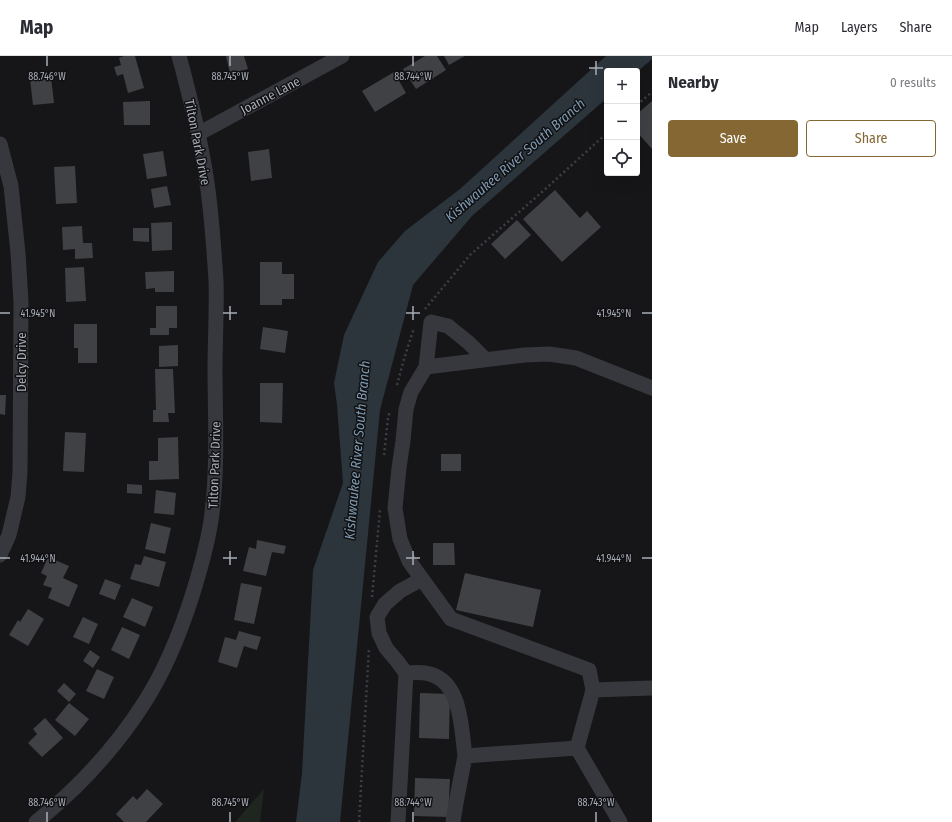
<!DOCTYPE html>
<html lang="en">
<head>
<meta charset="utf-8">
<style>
  :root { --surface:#fff; --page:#f2f2f3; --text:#2b2b33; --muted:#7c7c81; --line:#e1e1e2; --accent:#856733 }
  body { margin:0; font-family:"Fira Sans Condensed",sans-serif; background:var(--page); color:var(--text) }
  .controls { position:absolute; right:12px; top:12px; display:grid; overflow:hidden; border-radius:4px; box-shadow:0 4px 16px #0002 }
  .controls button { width:36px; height:36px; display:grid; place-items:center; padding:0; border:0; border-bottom:1px solid var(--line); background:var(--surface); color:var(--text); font:20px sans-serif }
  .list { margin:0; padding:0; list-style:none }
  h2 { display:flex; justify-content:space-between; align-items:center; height:52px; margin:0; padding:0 16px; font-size:17px }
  h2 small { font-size:13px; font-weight:400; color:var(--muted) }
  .actions { display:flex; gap:8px; padding:12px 16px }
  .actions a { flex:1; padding:9px 0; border:1px solid var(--accent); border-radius:4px; text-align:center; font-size:14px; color:var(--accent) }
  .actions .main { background:var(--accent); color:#fff }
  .icon { flex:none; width:22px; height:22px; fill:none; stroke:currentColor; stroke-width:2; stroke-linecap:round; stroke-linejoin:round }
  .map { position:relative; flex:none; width:652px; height:766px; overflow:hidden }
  header { display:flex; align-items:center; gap:24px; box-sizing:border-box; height:56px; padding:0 20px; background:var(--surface); border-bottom:1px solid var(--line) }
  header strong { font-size:19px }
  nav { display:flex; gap:22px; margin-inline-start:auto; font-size:14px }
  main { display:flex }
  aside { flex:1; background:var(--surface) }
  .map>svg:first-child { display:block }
  .green { fill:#1e261f }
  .water { fill:#2c353c }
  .building { fill:#404145 }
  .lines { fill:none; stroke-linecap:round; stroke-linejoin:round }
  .path { stroke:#3d3f44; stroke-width:2.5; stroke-dasharray:2 3; stroke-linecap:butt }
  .minor { stroke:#37383d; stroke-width:15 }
  .ticks { fill:none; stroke:#a8adb8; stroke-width:1.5 }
  .labels { text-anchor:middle; stroke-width:3; stroke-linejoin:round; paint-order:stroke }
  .street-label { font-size:13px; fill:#a8adb8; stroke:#111113 }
  .water-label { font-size:14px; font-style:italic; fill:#7f9bb3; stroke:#111113 }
  .ticks-label { font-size:10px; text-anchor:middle; fill:#a8adb8; stroke:#111113; stroke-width:3; stroke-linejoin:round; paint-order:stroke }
</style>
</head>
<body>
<header>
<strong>Map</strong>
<nav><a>Map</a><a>Layers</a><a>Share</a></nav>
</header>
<main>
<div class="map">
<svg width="652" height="766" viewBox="0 0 652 766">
  <rect width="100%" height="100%" fill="#161618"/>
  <!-- green -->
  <path class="green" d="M 264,733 L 260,766 L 235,766 Z"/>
  <!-- water -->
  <path class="water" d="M 606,0 L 652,0 L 652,3 L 637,16 L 637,15 L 607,15 L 607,42 L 472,160 L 413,229 L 380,354 L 340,766 L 296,766 L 302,717 L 313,514 L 343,427 L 337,349 L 334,327 L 344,279 L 378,206 L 405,175 L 460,133 Z"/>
  <!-- building -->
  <path class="building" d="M 124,0 L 135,0 L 144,32 L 128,37 L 123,18 L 117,20 L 114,11 L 121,9 L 119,2 Z
    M 226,0 L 244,0 L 248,13 L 230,18 Z
    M 425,0 L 437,0 L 446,14 L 416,33 L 403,13 Z
    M 444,0 L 465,0 L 449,9 Z
    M 394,16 L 406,37 L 375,56 L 362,35 Z
    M 51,21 L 54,47 L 33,49 L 30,23 Z
    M 150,45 L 150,69 L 124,69 L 123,46 Z
    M 652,45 L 652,93 L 637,76 L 637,58 Z
    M 269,93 L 272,122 L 251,125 L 248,96 Z
    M 163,95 L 167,120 L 147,123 L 143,98 Z
    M 75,110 L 77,147 L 56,148 L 54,111 Z
    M 167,130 L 171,149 L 154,152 L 151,133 Z
    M 555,134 L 580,162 L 587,155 L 601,171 L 562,206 L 523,163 Z
    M 517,164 L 531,179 L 505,203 L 491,188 Z
    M 172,166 L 172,194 L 152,195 L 151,167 Z
    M 82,170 L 83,187 L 92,187 L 93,202 L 75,203 L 75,193 L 63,194 L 62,171 Z
    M 133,172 L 149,172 L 149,186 L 133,185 Z
    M 260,206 L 282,206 L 282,218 L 294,218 L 294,243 L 282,243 L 282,249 L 260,249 Z
    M 84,211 L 86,245 L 66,246 L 65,212 Z
    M 174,215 L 174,236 L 155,236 L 155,232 L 146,233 L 145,216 Z
    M 156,250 L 177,250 L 177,272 L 169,272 L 169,279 L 150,279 L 150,272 L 156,272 Z
    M 74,268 L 97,268 L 97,307 L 78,307 L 78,292 L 74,292 Z
    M 263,271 L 288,275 L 285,297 L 260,293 Z
    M 178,289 L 178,310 L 159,311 L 159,290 Z
    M 155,313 L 173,313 L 175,357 L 168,357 L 169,366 L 153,366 L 153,354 L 156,354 Z
    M 260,327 L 283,327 L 282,367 L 260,366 Z
    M 0,339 L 6,339 L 5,359 L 0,358 Z
    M 65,376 L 86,377 L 84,416 L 63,415 Z
    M 178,381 L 179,423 L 149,424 L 149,405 L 158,405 L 158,382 Z
    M 441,398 L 461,398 L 461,415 L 441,415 Z
    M 127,428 L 142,429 L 142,438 L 127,437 Z
    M 156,434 L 176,437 L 174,459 L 154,457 Z
    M 151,467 L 171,472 L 165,498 L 145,493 Z
    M 257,484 L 286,490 L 284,498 L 272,496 L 266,520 L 243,515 L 249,491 L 256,493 Z
    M 433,487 L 454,487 L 455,509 L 433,509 Z
    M 144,500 L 166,506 L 159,531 L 130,523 L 135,508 L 141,509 Z
    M 48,501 L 69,510 L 63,522 L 78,529 L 69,551 L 48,542 L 52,532 L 43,529 L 47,520 L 41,517 Z
    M 465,517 L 541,534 L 533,571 L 456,554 Z
    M 105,523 L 121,529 L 115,544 L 99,538 Z
    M 241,527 L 262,531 L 254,568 L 234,564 Z
    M 132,542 L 153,551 L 145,571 L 123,561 Z
    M 28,553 L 44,563 L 28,590 L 9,579 L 18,564 L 20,566 Z
    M 83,561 L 98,568 L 89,588 L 73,581 Z
    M 122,571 L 140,579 L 129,603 L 111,594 Z
    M 239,575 L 261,581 L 257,594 L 244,590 L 237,612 L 218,606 L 225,581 L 236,584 Z
    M 90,594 L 100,601 L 93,612 L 83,605 Z
    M 97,613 L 114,621 L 104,643 L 86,635 Z
    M 64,627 L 76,638 L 69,646 L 57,635 Z
    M 420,637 L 450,638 L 449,683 L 419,682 Z
    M 69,647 L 89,663 L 75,680 L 55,664 Z
    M 45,662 L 63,682 L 42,701 L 28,687 L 37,678 L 33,673 Z
    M 415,722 L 450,723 L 448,761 L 414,760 Z
    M 147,733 L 163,748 L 146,766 L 124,766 L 116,758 L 133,740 L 137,744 Z"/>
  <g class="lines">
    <!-- path -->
    <path class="path" d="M 637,49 L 652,36
      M 425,253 L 470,199 L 542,136 L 607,77
      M 397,329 L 404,303 L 414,272
      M 384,399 L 388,362 L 390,355
      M 372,541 L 380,454
      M 359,766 L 369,592"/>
    <!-- minor -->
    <path class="minor" d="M 198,78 L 342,0
      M 0,88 L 11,130 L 18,197 L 21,246 L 20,416 L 18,441 L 9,479 L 0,499
      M 426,311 L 431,266 L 448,270 L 469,287 L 485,303
      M 422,523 L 400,535 L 385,548 L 377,561 L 379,577 L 386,592 L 397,605 L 406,617 C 412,617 419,616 425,617 C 462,622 461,672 465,700 L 577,692 L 593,634 L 589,614 L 451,563 L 409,505 L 400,483 L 395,452 L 399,412 L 403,385 L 406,353 L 411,336 L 426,311 L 525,299 L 549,298 L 576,302 L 652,332
      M 593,634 L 652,632
      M 577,692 L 620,766
      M 36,766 C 77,733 116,691 144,647 C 166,613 181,575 193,537 C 201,511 209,484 212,457 C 218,409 215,359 215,312 C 215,283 217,253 216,224 C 214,194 212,164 208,134 C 202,88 191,44 179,0
      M 398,766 L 406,617
      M 453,766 C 456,744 461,722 465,700"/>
  </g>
  <!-- ticks -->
  <path class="ticks" d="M 47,0 L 47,10M 230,0 L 230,10M 413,0 L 413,10M 596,5 L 596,19M 589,12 L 603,12M 230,250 L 230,264M 413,250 L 413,264M 0,257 L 10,257M 223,257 L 237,257M 406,257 L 420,257M 642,257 L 652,257M 230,495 L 230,509M 413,495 L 413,509M 0,502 L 10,502M 223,502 L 237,502M 406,502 L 420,502M 642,502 L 652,502M 47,756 L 47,766M 230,756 L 230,766M 413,756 L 413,766M 596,756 L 596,766"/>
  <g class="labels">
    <!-- street labels -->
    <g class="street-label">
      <text transform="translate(270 39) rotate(-28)" y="5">Joanne Lane</text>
      <text transform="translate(198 86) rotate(79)" y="5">Tilton Park Drive</text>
      <text transform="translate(21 306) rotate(-90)" y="5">Delcy Drive</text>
      <text transform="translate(214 409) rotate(-88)" y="5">Tilton Park Drive</text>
    </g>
    <!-- water labels -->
    <g class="water-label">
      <text transform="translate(515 104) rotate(-41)" y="5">Kishwaukee River South Branch</text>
      <text transform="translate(357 394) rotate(-85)" y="5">Kishwaukee River South Branch</text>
    </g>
  </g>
  <g class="ticks-label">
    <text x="47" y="24">88.746°W</text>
    <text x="230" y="24">88.745°W</text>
    <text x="413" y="24">88.744°W</text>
    <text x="38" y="261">41.945°N</text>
    <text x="614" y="261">41.945°N</text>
    <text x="38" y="506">41.944°N</text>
    <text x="614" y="506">41.944°N</text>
    <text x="47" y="750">88.746°W</text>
    <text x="230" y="750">88.745°W</text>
    <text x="413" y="750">88.744°W</text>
    <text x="596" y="750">88.743°W</text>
  </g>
</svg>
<div class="controls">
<button>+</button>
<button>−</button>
<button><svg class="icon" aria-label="locate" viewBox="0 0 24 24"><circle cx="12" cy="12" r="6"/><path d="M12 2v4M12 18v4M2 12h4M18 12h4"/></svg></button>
</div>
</div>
<aside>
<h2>Nearby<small>0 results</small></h2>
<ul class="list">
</ul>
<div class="actions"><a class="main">Save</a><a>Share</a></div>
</aside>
</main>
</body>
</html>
